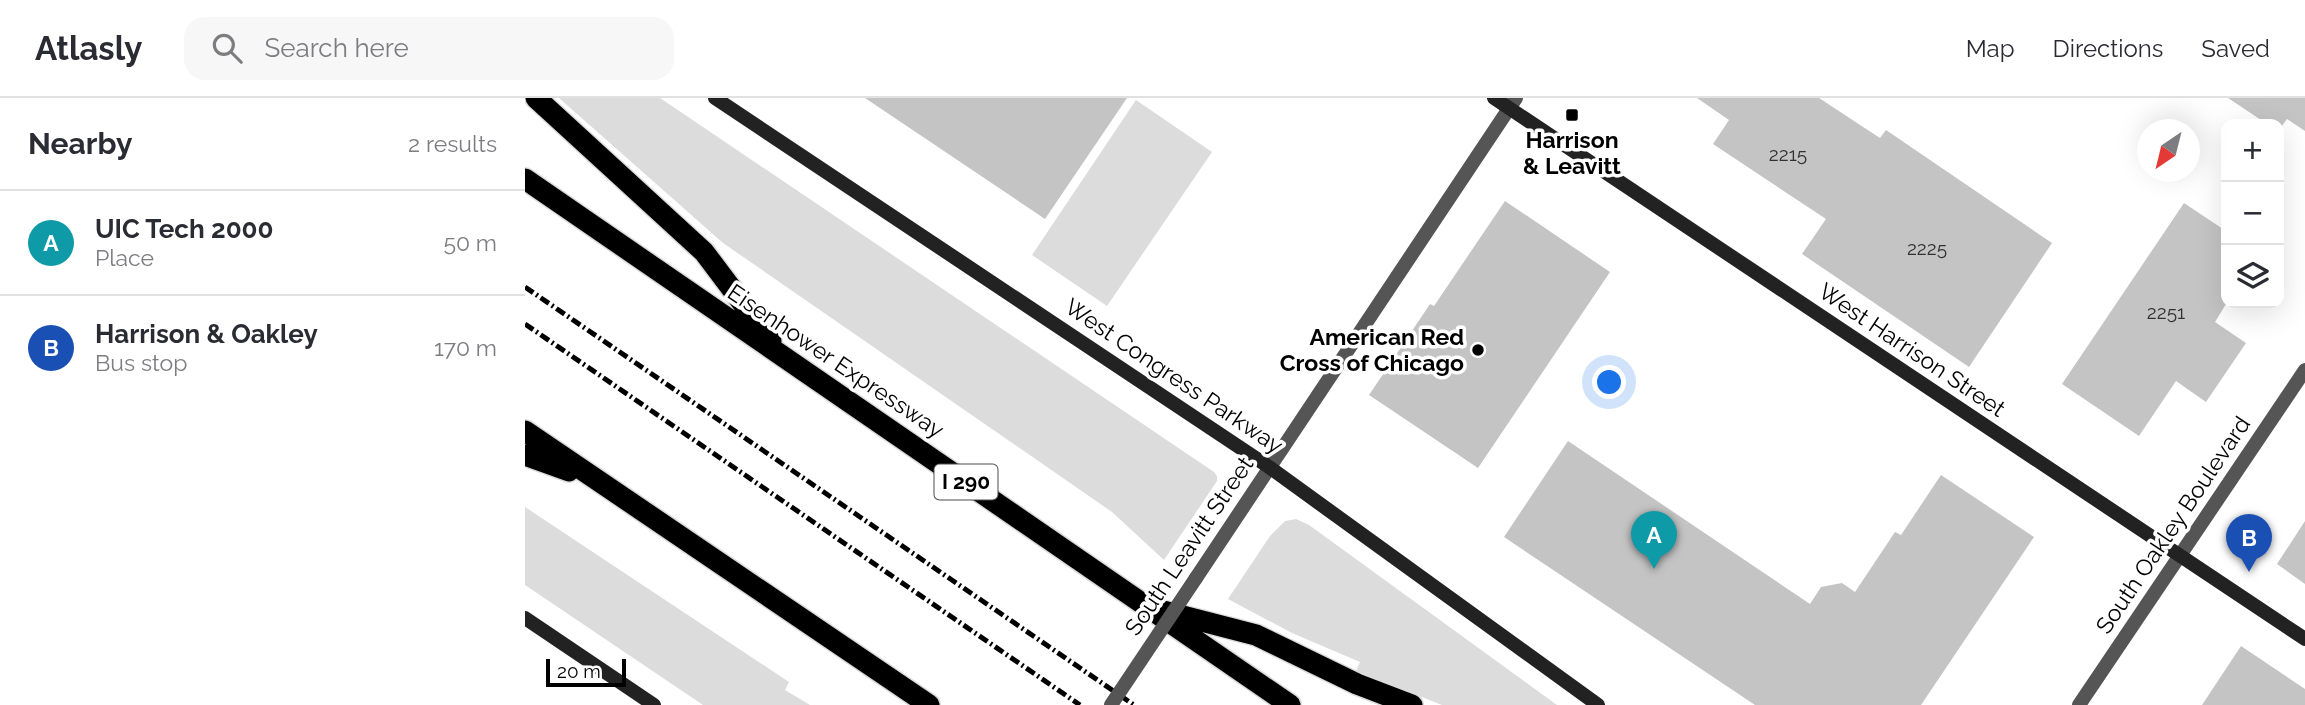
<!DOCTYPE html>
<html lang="en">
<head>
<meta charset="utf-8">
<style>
  :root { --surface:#fff; --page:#f7f7f7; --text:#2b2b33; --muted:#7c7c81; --line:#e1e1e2; --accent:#000 }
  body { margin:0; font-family:Raleway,sans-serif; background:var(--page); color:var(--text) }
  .controls { position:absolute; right:21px; top:21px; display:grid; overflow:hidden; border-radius:14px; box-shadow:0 7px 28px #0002 }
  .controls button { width:63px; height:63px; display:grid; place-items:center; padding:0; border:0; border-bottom:2px solid var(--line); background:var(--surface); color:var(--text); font:35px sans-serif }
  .compass { position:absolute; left:1612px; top:21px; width:63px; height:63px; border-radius:50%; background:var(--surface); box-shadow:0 7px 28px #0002; rotate:215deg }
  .scale { position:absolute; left:21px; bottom:18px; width:80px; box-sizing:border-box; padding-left:7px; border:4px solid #000; border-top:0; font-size:19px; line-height:24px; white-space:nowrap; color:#000; -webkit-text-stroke:5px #fff; paint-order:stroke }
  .you { position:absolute; left:1085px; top:285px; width:24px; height:24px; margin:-18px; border:5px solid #fff; border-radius:50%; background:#1a73e8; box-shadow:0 0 0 10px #1a73e833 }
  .badge { display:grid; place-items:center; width:46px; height:46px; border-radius:50%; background:var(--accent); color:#fff; font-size:23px; font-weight:700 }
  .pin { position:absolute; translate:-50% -58px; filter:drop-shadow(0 2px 4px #0008) }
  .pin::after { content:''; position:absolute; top:37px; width:24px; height:21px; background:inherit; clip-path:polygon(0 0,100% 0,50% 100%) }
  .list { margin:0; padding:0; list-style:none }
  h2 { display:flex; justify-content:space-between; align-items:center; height:91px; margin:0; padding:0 28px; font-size:30px }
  h2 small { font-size:23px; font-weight:400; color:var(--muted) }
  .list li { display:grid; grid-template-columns:46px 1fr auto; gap:21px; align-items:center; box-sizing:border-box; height:105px; padding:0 28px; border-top:2px solid var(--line) }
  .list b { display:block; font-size:26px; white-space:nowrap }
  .list p { margin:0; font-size:23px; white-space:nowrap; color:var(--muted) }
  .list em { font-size:23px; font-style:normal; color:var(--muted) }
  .icon { flex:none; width:38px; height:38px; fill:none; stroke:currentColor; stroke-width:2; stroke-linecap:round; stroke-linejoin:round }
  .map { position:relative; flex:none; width:1780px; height:607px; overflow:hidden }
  header { display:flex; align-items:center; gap:42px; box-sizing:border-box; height:98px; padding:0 35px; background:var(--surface); border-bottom:2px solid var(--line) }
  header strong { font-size:33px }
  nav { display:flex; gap:38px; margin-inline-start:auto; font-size:24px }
  .search { width:490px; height:63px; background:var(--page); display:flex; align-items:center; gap:18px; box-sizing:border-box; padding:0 24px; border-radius:21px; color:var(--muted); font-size:26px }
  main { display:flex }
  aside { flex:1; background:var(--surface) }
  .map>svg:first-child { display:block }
  .green { fill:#dcdcdc }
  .building { fill:#c4c4c4 }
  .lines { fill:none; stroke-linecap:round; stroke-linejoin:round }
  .highway-casing { stroke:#dbdbdb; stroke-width:24 }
  .street { stroke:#555; stroke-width:14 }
  .secondary { stroke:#222; stroke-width:14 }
  .highway { stroke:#000; stroke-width:21 }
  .rail { stroke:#000; stroke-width:5; stroke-dasharray:10 3.5 2 3.5; stroke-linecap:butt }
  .street-bridge { stroke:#555; stroke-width:14 }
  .poi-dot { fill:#000; stroke:#fff; stroke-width:2.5 }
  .labels { text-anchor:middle; stroke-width:7; stroke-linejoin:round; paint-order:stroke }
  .number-label { font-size:19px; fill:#313131 }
  .shield { fill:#fff; stroke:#4c4c4c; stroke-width:2 }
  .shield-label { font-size:21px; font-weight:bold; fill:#000 }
  .poi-label { font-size:23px; font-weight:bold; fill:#000; stroke:#fff }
  .street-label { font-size:23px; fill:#000; stroke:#fff }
</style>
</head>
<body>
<header>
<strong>Atlasly</strong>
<div class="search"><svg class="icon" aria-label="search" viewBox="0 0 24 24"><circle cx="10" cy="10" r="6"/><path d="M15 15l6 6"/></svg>Search here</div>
<nav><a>Map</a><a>Directions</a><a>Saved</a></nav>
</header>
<main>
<aside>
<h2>Nearby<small>2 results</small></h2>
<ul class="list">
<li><span class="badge" style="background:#0f9aa8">A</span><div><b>UIC Tech 2000</b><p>Place</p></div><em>50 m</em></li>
<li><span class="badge" style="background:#1a4fb4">B</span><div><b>Harrison &amp; Oakley</b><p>Bus stop</p></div><em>170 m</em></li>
</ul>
</aside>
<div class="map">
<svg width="1780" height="607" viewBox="0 0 1780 607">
  <rect width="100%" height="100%" fill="#fff"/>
  <!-- green -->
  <path class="green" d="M 34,0 L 135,0 L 689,374 L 692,378 L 692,383 L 639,462 L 587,414 L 198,145 Z
    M 611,2 L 687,54 L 582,208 L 507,157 Z
    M 0,409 L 264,584 L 260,592 L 285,607 L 178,607 L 0,487 Z
    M 771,421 L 784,427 L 1032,607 L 917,607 L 831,573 L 835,564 L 767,535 L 703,501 L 745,438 L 760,423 Z"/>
  <!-- building -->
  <path class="building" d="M 340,0 L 602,0 L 520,121 Z
    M 1172,0 L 1294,0 L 1355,40 L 1361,32 L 1527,145 L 1444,269 L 1277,156 L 1301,121 L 1188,46 L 1204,22 Z
    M 1703,0 L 1780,0 L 1780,33 L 1762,21 L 1754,32 L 1754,26 L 1742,26 Z
    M 980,103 L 1085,174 L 953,370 L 844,297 L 905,206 L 909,208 Z
    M 1659,105 L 1701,133 L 1701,206 L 1690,224 L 1721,245 L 1681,304 L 1651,283 L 1614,338 L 1537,286 Z
    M 1043,343 L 1285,506 L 1296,489 L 1317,485 L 1330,494 L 1370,434 L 1376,437 L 1416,377 L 1509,439 L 1396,607 L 1230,607 L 979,439 Z
    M 1780,423 L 1780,486 L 1752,466 Z
    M 1716,548 L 1780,591 L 1780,607 L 1677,607 Z"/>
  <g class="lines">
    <!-- highway casing -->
    <g class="highway-casing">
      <path id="highway" d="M 11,0 L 179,154 L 246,243
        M 0,81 L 765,607
        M 0,333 L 404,607
        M 0,357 L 44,373
        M 638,513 L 731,537 L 832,586 L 887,607"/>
    </g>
    <!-- street -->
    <path class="street" d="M 671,480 L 991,0
      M 1554,607 L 1780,272"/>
    <!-- secondary -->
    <path class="secondary" d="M 190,0 L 744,369 L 1073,607
      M 969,0 L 1780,541
      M 0,520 L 129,607"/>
    <!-- highway -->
    <use href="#highway" class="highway"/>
    <!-- rail -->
    <path class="rail" d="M 0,189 L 609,607
      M 0,226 L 555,607"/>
    <!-- street-bridge -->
    <path class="street-bridge" d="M 586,607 L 671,480"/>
  </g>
  <!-- markers -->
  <g class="poi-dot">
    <rect x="1040" y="10" width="14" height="14" rx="3.5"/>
    <circle cx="953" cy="252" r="7"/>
  </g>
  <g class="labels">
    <!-- number labels -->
    <g class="number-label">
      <text x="1263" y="63">2215</text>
      <text x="1402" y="157">2225</text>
      <text x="1641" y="221">2251</text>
    </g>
    <!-- shield labels -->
    <rect class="shield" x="409.5" y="366.5" width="63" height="35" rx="5"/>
    <g class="shield-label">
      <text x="441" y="391">I 290</text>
    </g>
    <!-- poi labels -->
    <g class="poi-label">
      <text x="1047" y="50">Harrison<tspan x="1047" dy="26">&amp; Leavitt</tspan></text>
      <text x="939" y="247" text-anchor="end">American Red<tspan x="939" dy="26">Cross of Chicago</tspan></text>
    </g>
    <!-- street labels -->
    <g class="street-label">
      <text transform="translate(1387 252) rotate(34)" y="8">West Harrison Street</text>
      <text transform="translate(311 263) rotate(34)" y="8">Eisenhower Expressway</text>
      <text transform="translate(649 278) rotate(34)" y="8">West Congress Parkway</text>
      <text transform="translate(1648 427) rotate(-56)" y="8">South Oakley Boulevard</text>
      <text transform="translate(664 448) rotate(-56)" y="8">South Leavitt Street</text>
    </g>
  </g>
</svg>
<div class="controls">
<button>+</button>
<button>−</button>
<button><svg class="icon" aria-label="layers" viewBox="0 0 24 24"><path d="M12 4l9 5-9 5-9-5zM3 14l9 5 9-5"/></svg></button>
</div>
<svg class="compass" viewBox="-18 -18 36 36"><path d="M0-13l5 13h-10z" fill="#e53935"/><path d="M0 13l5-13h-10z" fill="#7c7c81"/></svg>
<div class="scale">20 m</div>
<div class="you"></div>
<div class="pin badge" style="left:1129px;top:471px;background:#0f9aa8">A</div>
<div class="pin badge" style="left:1724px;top:474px;background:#1a4fb4">B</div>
</div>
</main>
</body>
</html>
